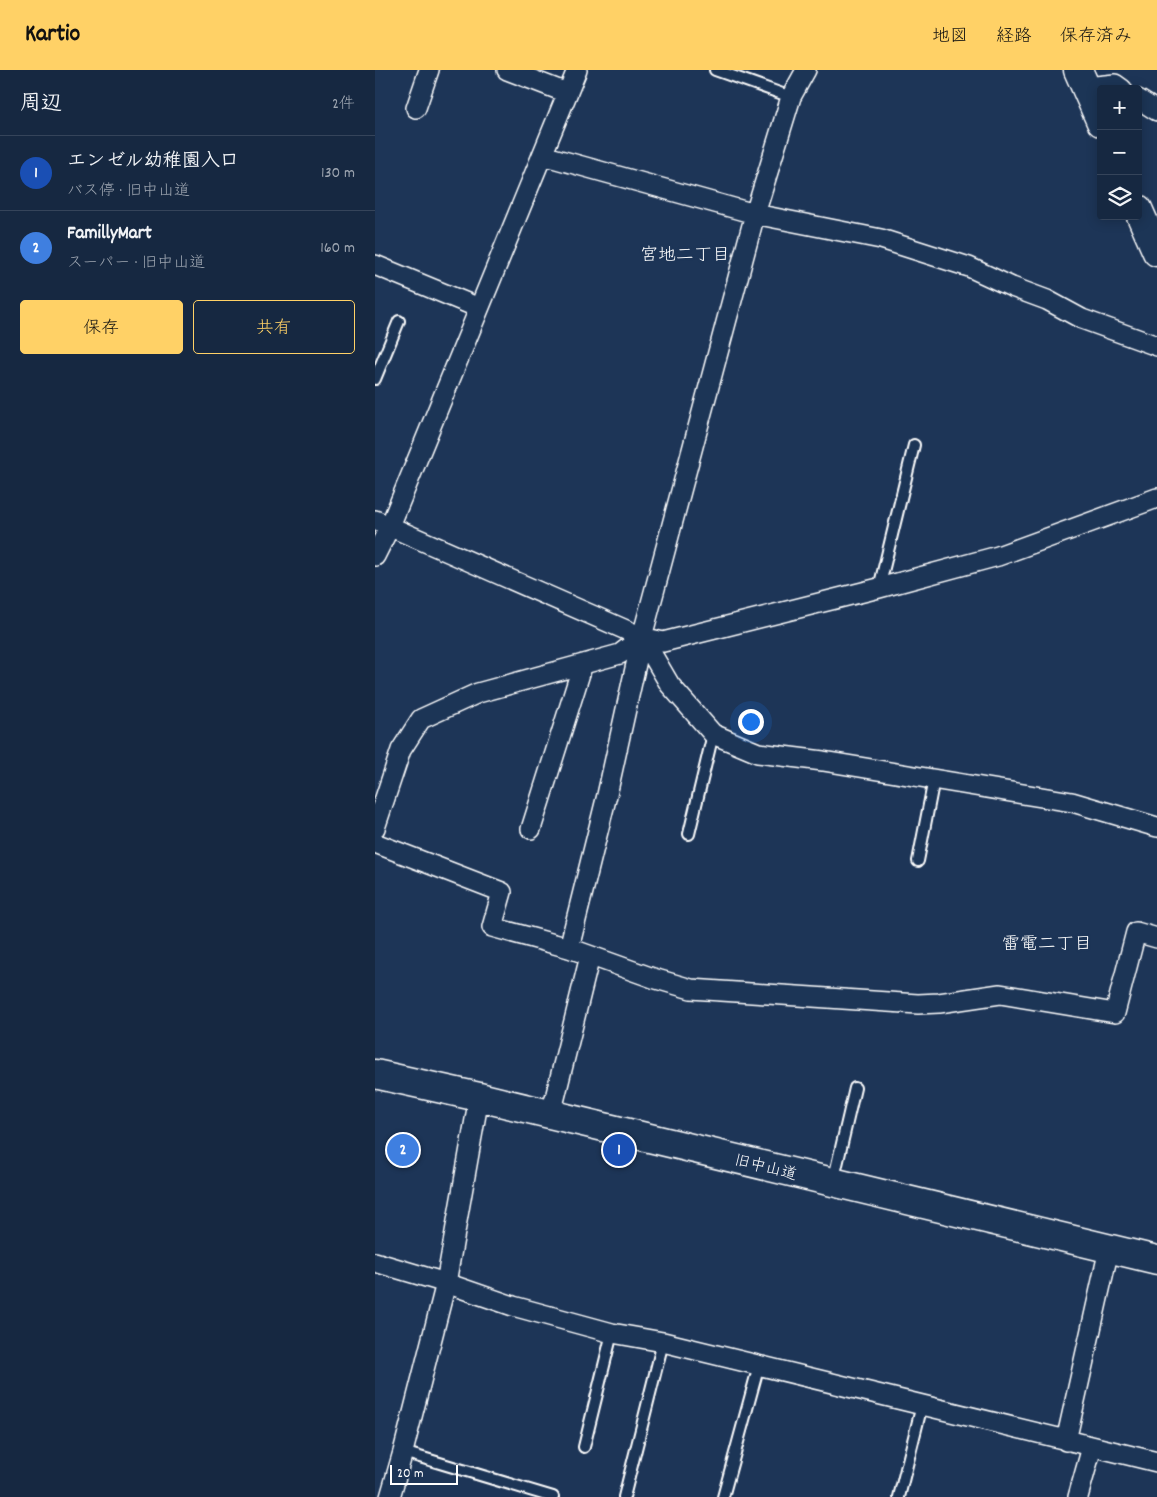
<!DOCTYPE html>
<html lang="ja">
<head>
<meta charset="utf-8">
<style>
  :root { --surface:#162841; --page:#1f3048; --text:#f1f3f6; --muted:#9ea6b1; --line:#35445a; --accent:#ffd166 }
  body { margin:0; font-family:Dekko,"Klee One",sans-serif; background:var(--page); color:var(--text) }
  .controls { position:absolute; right:15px; top:15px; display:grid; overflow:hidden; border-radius:5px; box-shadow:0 2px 12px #0003 }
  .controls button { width:45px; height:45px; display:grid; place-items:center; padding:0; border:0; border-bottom:1px solid var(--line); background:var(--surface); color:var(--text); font:25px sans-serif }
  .scale { position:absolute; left:15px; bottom:12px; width:68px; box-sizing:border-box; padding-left:5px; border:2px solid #fff; border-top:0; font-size:14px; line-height:18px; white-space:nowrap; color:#fff; -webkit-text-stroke:4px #1d3557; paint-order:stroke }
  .you { position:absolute; left:375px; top:651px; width:18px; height:18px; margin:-12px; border:4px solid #fff; border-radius:50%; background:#1a73e8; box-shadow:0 0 0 8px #1a73e833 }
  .badge { display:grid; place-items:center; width:32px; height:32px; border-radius:50%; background:var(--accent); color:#fff; font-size:16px; font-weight:700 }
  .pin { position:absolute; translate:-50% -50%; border:2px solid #fff; box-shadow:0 1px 5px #0006 }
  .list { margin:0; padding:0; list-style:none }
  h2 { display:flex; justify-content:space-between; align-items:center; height:65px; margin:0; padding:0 20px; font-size:21px }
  h2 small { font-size:16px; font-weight:400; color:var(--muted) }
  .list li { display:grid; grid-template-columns:32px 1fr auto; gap:15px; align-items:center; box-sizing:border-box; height:75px; padding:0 20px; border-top:1px solid var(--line) }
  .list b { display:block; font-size:19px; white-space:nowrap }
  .list p { margin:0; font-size:16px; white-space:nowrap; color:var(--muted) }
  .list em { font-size:16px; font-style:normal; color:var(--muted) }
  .actions { display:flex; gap:10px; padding:15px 20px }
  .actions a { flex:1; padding:11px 0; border:1px solid var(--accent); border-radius:5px; text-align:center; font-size:18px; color:var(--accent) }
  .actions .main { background:var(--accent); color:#111 }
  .icon { flex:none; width:28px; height:28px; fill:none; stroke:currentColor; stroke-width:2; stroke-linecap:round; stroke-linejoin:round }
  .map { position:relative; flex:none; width:782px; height:1427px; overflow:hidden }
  header { display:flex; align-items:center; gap:30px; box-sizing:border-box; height:70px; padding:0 25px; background:var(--accent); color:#111 }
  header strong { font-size:24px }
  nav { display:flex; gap:28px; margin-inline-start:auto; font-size:18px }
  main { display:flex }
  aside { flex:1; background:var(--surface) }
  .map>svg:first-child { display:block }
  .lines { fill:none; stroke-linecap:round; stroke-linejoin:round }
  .lane-casing { stroke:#fff; stroke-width:14 }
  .street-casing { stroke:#fff; stroke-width:22 }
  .secondary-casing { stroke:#fff; stroke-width:31 }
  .lane { stroke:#1d3557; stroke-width:10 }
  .street { stroke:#1d3557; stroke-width:19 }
  .secondary { stroke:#1d3557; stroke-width:28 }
  .labels { text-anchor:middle; stroke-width:5; stroke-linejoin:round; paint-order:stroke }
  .street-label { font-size:16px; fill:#fff; stroke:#1d3557 }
  .neighbourhood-label { font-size:18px; fill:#fff; stroke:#1d3557 }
</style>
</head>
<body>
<header>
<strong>Kartio</strong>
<nav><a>地図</a><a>経路</a><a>保存済み</a></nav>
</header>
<main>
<aside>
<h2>周辺<small>2件</small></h2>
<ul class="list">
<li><span class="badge" style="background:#1a4fb4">1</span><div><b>エンゼル幼稚園入口</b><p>バス停 · 旧中山道</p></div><em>130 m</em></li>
<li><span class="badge" style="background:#3f7fe0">2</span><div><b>FamillyMart</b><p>スーパー · 旧中山道</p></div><em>160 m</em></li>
</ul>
<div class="actions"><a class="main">保存</a><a>共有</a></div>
</aside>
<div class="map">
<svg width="782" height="1427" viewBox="0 0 782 1427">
  <rect width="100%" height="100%" fill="#1d3557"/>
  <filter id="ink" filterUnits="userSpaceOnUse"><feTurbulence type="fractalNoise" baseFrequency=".02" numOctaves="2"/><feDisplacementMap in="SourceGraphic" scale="10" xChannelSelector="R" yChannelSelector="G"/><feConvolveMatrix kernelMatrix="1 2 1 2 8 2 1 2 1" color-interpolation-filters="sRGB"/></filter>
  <g filter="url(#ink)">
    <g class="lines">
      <!-- lane casing -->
      <g class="lane-casing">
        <path id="lane" d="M 340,0 L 416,27
          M 0,309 L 24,251
          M 504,518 L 539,375
          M 314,764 L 338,664
          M 543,791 L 559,709
          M 458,1112 L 480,1018
          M 209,1377 L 237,1263
          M 28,1382 L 178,1427
          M 249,1427 L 288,1272
          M 348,1427 L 384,1295
          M 524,1427 L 547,1335"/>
      </g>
      <!-- street casing -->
      <g class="street-casing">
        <path id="street" d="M 132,0 L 192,23
          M 711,17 L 740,14 L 747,19
          M 763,29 L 782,41
          M 41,38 L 54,0
          M 167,85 L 380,144 L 506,169 L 594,197 L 637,217 L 672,230 L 707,249 L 782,276
          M 0,195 L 104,238
          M 0,450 L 267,567 L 288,572 L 504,518 L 623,486 L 782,428
          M 0,486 L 15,456 L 202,0
          M 267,567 L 295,615 L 338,664 L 383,683 L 448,691 L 697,732 L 782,757
          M 0,758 L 26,680 L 46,649 L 103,623 L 245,584 L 267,567
          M 156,759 L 208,594
          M 0,773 L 127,822 L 117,857 L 194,878 L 278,908 L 316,919 L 543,934 L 564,933 L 625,924 L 740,943 L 761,862 L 782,868
          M 194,878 L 232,725 L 267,567 L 380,144 L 416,27 L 431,0
          M 176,1044 L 215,886
          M 0,1192 L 71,1213 L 138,1236 L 237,1263 L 288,1272 L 782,1392
          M 691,1371 L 734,1179
          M 15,1427 L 28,1382 L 71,1213 L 104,1027
          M 703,1427 L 717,1377"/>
      </g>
      <!-- secondary casing -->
      <g class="secondary-casing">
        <path id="secondary" d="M 703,0 L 726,52
          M 763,139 L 782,182
          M 0,1004 L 104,1027 L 782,1190"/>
      </g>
      <!-- lane -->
      <use href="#lane" class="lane"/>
      <!-- street -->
      <use href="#street" class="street"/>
      <!-- secondary -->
      <use href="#secondary" class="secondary"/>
    </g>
  </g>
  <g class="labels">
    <!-- street labels -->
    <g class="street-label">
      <text transform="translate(391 1096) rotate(14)" y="6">旧中山道</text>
    </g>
    <!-- neighbourhood labels -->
    <g class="neighbourhood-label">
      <text x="310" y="190">宮地二丁目</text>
      <text x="672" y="879">雷電二丁目</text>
    </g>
  </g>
</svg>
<div class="controls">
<button>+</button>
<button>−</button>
<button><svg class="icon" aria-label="layers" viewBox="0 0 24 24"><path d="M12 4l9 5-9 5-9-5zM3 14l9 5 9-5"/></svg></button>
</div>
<div class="scale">20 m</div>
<div class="you"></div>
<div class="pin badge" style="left:244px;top:1080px;background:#1a4fb4">1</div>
<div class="pin badge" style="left:28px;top:1080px;background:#3f7fe0">2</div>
</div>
</main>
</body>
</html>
